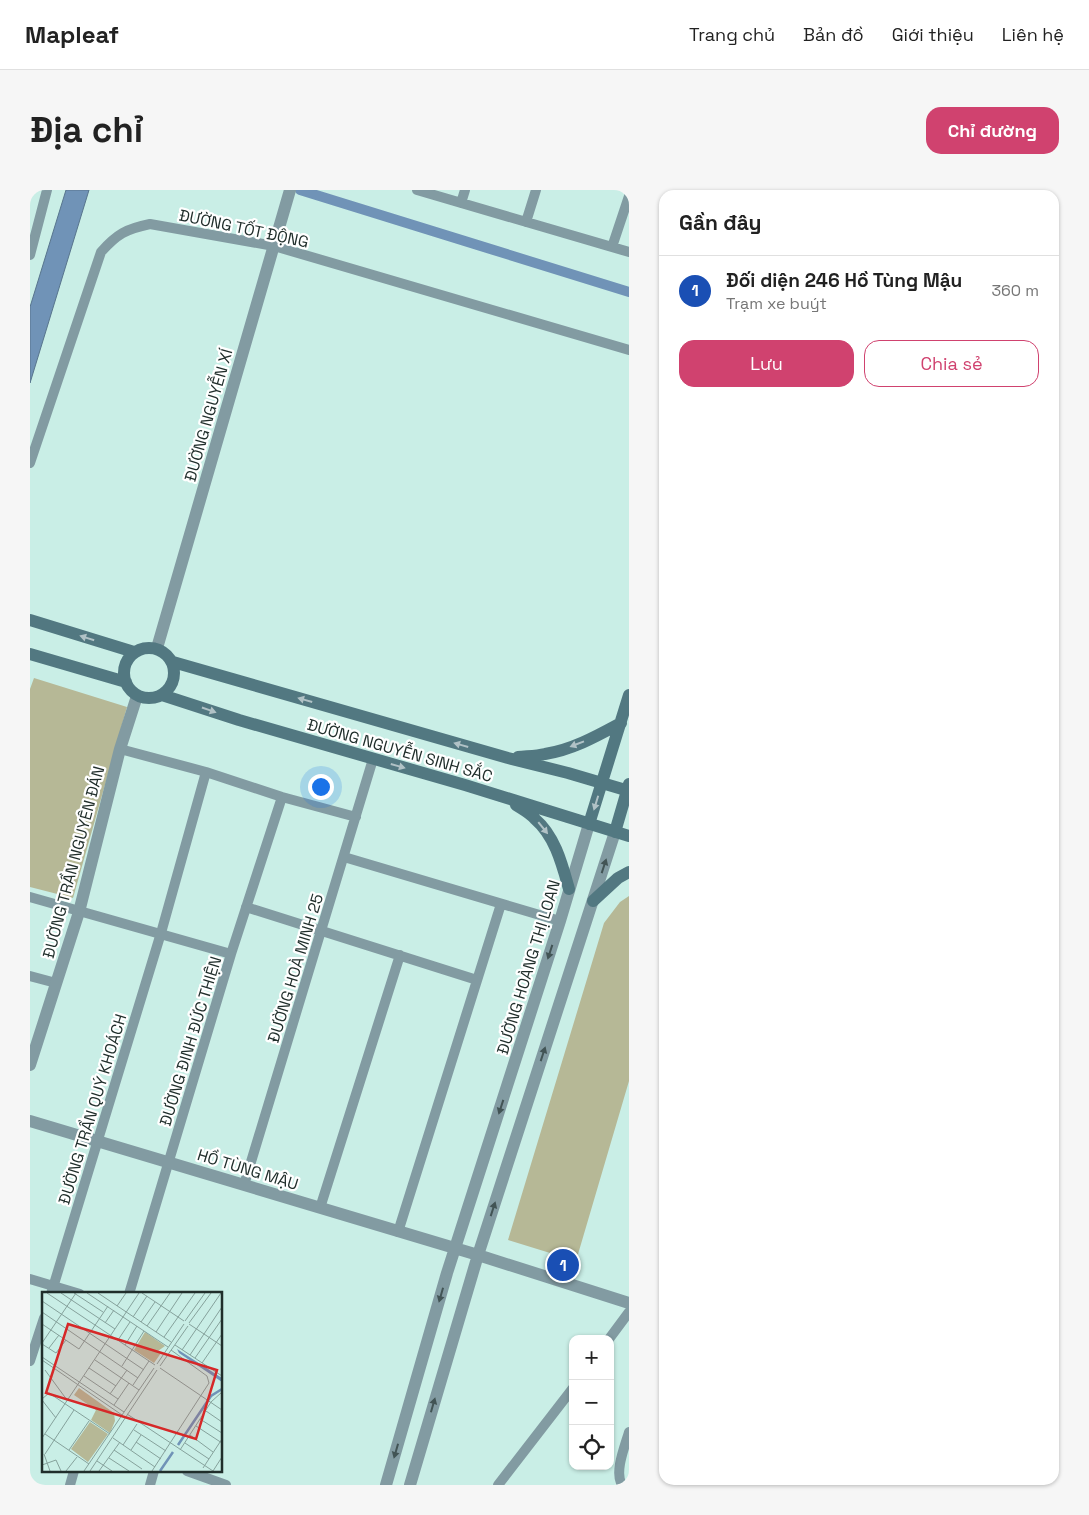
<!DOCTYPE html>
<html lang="vi">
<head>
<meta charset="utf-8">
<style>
  :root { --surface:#fff; --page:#f6f6f6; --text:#222; --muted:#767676; --line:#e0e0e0; --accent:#d0426f }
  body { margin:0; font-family:"Space Grotesk",sans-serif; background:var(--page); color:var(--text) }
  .controls { position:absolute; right:15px; bottom:15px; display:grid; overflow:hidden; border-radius:10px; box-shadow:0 1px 4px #0004 }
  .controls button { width:45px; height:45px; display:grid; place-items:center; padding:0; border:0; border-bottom:1px solid var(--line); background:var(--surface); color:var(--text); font:25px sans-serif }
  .you { position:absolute; left:290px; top:596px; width:18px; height:18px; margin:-12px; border:4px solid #fff; border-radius:50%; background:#1a73e8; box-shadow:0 0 0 8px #1a73e833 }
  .badge { display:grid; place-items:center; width:32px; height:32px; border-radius:50%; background:var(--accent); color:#fff; font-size:16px; font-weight:700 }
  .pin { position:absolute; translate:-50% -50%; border:2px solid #fff; box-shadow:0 1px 5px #0006 }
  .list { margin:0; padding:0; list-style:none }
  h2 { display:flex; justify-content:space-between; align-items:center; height:65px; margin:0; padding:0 20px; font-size:21px }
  h2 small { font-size:16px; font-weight:400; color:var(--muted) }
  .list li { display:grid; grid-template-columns:32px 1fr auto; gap:15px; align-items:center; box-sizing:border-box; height:70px; padding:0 20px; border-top:1px solid var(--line) }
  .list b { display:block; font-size:19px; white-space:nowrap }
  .list p { margin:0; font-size:16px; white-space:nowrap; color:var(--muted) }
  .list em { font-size:16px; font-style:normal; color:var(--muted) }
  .actions { display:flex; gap:10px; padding:15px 20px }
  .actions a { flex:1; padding:11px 0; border:1px solid var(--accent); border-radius:15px; text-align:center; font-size:18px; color:var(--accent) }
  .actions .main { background:var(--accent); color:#fff }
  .icon { flex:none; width:28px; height:28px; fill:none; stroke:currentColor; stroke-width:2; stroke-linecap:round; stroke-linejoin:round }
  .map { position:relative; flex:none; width:599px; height:1295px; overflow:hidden; border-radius:15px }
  header { display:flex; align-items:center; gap:30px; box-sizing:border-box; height:70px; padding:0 25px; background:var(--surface); border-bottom:1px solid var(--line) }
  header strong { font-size:24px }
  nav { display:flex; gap:28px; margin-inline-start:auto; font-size:18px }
  .intro { display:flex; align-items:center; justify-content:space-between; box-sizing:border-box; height:120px; padding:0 30px }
  h1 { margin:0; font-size:35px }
  .button { padding:12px 22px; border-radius:15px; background:var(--accent); color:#fff; font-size:18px; font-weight:700 }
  main { display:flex; gap:30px; padding:0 30px }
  aside { flex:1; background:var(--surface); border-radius:15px; box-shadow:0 1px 4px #0004 }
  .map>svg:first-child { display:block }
  .green { fill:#b6b896 }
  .water { fill:#7093b7; stroke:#58758d }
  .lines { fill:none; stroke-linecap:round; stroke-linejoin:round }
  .canal { stroke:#7093b7; stroke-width:10 }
  .minor { stroke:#829ba2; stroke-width:10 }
  .tertiary { stroke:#829ba2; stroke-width:12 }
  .secondary { stroke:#527881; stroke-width:12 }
  .oneway { fill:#b1c2c6 }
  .oneway2 { fill:#425455 }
  .labels { text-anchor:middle; stroke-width:4.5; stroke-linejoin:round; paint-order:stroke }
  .street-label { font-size:16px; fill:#202e2b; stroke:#fff }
  .inset-river { fill:none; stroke:#7093b7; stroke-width:2.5 }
  .inset-road { fill:none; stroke:#85a19b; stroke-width:1 }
  .view { fill:#d62828; fill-opacity:0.15; stroke:#d62828; stroke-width:2.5 }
  .inset-edge { fill:none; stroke:#202e2b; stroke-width:2.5 }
</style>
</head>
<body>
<header>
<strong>Mapleaf</strong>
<nav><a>Trang chủ</a><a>Bản đồ</a><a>Giới thiệu</a><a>Liên hệ</a></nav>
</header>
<div class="intro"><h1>Địa chỉ</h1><a class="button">Chỉ đường</a></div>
<main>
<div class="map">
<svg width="599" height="1295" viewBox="0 0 599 1295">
  <rect width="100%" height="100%" fill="#c9eee6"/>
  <!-- green -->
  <path class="green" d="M 4,488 L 97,517 L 43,708 L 0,697 L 0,499 Z
    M 599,706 L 599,891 L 546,1071 L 478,1050 L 574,733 L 590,712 Z"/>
  <!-- water -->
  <path class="water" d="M 36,0 L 59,0 L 0,193 L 0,117 Z"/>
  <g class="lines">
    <!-- canal -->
    <path class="canal" d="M 270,0 L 599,102"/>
    <!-- minor -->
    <path class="minor" d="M 387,0 L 599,62
      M 431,13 L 435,0
      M 496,32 L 506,0
      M 582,57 L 599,6
      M 0,65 L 17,0
      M 0,273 L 71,62 C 87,44 96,39 120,34 L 244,56 L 599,160
      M 90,559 L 176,582 L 252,607 L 326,627
      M 314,667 L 530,731
      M 0,707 L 201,764
      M 216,717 L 447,790
      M 0,786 L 26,793
      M 214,995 L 343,569
      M 290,1018 L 370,765
      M 368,1042 L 471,714
      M 0,1089 L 50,1104
      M 21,1104 L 131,743 L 176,582
      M 99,1104 L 201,764 L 252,607
      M 579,1149 L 599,1122
      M 0,1171 L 14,1128
      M 157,1281 L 196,1295
      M 40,1295 L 44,1281
      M 120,1295 L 124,1281
      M 468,1295 L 543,1198
      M 592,1295 C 584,1282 595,1256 599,1242"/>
    <!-- tertiary -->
    <path class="tertiary" d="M 127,458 L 260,0
      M 0,875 L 49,722 L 90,559 L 107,506
      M 0,931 L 448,1065 L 599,1113
      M 356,1295 L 417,1083 L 530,731 L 559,634
      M 380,1295 L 448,1065 L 585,642"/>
    <!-- secondary -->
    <path class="secondary" d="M 0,430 L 104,462
      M94 483a25 25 0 1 1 50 0a25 25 0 1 1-50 0Z
      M 0,464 L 96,492
      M 143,472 L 478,568 L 538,583 L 599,601
      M 132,505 L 209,530 L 435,595 L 599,646
      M 488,567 C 497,566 506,566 515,564 C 542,560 567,546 591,533
      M 486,615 C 492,619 500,623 505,629 C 525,646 532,674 539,699
      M 559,634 L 599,505
      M 585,642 L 599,594
      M 563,711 L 588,688 L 599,682"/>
  </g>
  <!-- one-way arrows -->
  <defs><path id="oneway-solid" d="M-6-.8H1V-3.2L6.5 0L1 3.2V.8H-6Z" transform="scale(1.25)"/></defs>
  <g class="oneway">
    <use href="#oneway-solid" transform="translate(57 448) rotate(-163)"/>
    <use href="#oneway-solid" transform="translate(275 510) rotate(-164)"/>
    <use href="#oneway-solid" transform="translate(179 520) rotate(19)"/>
    <use href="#oneway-solid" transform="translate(547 554) rotate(159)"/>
    <use href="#oneway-solid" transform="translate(431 555) rotate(-164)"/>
    <use href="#oneway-solid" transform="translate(368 576) rotate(16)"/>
    <use href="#oneway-solid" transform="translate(566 613) rotate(107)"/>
    <use href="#oneway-solid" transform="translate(513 638) rotate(51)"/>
  </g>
  <g class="oneway2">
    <use href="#oneway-solid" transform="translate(574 676) rotate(-72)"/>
    <use href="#oneway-solid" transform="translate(520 762) rotate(108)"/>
    <use href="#oneway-solid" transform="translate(513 864) rotate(-72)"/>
    <use href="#oneway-solid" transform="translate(471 917) rotate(108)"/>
    <use href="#oneway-solid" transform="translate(463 1019) rotate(-72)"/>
    <use href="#oneway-solid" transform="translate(411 1105) rotate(106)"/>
    <use href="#oneway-solid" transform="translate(403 1215) rotate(-74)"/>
    <use href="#oneway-solid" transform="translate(366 1261) rotate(106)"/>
  </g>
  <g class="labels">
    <!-- street labels -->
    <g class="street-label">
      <text transform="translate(214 38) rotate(12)" y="6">ĐƯỜNG TỐT ĐỘNG</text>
      <text transform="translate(178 225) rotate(-74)" y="6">ĐƯỜNG NGUYỄN XÍ</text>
      <text transform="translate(370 560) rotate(16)" y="6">ĐƯỜNG NGUYỄN SINH SẮC</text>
      <text transform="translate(43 672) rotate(-75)" y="6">ĐƯỜNG TRẦN NGUYÊN ĐÁN</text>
      <text transform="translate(498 777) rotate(-73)" y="6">ĐƯỜNG HOÀNG THỊ LOAN</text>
      <text transform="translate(265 778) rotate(-73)" y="6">ĐƯỜNG HOÀ MINH 25</text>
      <text transform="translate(160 851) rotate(-73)" y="6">ĐƯỜNG ĐINH ĐỨC THIỆN</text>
      <text transform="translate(62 919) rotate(-73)" y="6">ĐƯỜNG TRẦN QUÝ KHOÁCH</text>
      <text transform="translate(218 979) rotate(17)" y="6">HỒ TÙNG MẬU</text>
    </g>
  </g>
  <!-- overview -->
  <g transform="translate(12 1102)">
    <rect width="180" height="180" fill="#c9eee6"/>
    <path d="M 103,40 L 123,54 L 116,59 L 119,61 L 112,71 L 92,58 ZM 37,96 L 72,121 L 73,129 L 68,141 L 49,128 L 54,118 L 32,103 ZM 48,130 L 66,142 L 46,170 L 29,157 Z" fill="#b6b896"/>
    <path d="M 135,57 L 180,86 L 180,90 L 137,61 Z" fill="#7093b7"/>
    <path class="inset-river" d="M 136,153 L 169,104 L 180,97M 118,179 L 131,160"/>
    <path class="inset-road" d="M 5,1 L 113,73M 19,1 L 73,37M 32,1 L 61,20M 45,1 L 126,55M 56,1 L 129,50M 100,1 L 142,29M 0,9 L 102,78M 75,14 L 84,1M 0,20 L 96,86M 91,25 L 105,4M 143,29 L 163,1M 99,30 L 113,10M 63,31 L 72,18M 147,31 L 169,1M 0,32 L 37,57 L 66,14M 147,32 L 180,54M 105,34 L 128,1M 114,40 L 140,1M 122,45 L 153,1M 76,48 L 88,30M 0,51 L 34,1M 0,52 L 14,61 L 24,48M 83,53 L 95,34M 133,53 L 180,84M 7,56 L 17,43M 140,58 L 179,1M 148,63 L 180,15M 0,65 L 82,120M 153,66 L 180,27M 0,68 L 80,123M 53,68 L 97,98M 160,71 L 180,42M 115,72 L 142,32M 80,74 L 102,39M 118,74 L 146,34M 47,76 L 74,94M 118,76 L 180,118M 3,78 L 25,108M 42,84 L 76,107M 91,93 L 107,69M 68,102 L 85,78M 0,107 L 7,101 L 68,142M 0,108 L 14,126M 72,113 L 87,91M 164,119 L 180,130M 85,122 L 171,179M 158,127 L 180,141M 154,134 L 180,151M 92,138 L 124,159M 3,142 L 47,172M 148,143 L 171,160M 0,146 L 97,1M 71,146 L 113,175M 94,150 L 119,167M 143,151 L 167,167M 81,153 L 95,132M 27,158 L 47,129M 72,158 L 100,177M 89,158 L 99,143M 138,158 L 169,110 L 180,100M 2,162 L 8,179M 3,162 L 32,118M 67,166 L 87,179M 55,169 L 70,179M 0,173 L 14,168 L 19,179M 161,176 L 180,147M 24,179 L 35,165M 42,179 L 112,76M 48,179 L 115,78M 57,179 L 78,150M 110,179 L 167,91 L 165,84 L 129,58M 171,179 L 180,165"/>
    <path class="view" d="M 26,32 L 175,78 L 154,147 L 4,101 Z"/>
    <rect width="180" height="180" class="inset-edge"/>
  </g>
</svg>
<div class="controls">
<button>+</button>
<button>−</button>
<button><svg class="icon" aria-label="locate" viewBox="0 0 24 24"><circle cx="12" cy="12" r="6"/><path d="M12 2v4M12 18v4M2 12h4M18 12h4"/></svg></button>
</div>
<div class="you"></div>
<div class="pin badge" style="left:533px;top:1075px;background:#1a4fb4">1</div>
</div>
<aside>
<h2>Gần đây<small></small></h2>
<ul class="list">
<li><span class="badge" style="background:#1a4fb4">1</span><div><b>Đối diện 246 Hồ Tùng Mậu</b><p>Trạm xe buýt</p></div><em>360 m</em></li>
</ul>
<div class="actions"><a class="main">Lưu</a><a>Chia sẻ</a></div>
</aside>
</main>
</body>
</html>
